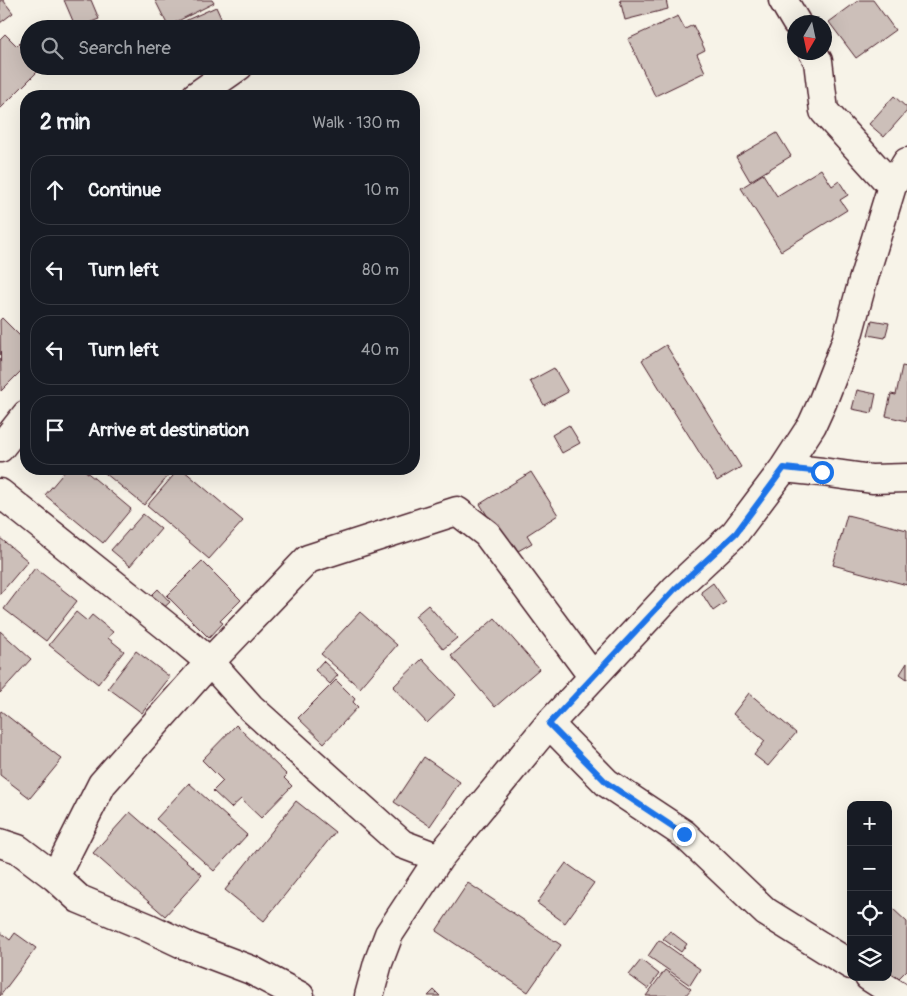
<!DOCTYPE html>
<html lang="en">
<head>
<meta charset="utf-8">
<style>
  :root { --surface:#171b24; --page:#20242c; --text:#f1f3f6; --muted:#9ea1a6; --line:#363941 }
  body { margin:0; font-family:Pangolin,sans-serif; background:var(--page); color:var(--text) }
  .controls { position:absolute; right:15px; bottom:15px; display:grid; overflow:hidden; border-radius:10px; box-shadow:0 5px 20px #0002 }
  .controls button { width:45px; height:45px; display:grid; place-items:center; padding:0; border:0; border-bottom:1px solid var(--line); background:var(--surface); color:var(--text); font:25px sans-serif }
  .compass { position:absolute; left:787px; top:15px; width:45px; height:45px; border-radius:50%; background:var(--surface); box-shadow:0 5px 20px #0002; rotate:189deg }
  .stop { position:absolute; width:15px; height:15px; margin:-11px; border:4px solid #1a73e8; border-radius:50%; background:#fff }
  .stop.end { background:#1a73e8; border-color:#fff; box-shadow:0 1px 5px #0008 }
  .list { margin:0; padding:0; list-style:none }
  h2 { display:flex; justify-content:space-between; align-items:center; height:65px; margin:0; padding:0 20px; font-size:21px }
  h2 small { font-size:16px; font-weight:400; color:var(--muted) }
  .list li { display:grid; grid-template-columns:32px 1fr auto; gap:15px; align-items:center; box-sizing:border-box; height:70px; margin:0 10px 10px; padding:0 10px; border:1px solid var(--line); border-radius:20px }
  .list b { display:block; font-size:19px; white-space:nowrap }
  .list em { font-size:16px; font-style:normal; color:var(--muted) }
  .icon { flex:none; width:28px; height:28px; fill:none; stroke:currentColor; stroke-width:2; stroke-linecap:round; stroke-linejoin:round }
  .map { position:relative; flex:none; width:907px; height:996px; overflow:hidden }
  .search { position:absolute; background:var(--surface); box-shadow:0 5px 20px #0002; left:20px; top:20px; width:400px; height:55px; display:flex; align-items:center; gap:12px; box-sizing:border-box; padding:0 18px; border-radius:28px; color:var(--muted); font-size:19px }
  .panel { position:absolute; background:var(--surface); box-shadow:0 5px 20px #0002; left:20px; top:90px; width:400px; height:385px; border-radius:20px }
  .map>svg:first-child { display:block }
  .building { fill:#ccbfb9; stroke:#4a1f2b }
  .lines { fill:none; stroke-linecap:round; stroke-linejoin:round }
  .street-casing { stroke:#4a1f2b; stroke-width:31 }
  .street { stroke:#f7f3e8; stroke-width:28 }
  .route { stroke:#1a73e8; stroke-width:6 }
</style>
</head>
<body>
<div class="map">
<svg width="907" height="996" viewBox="0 0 907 996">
  <rect width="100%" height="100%" fill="#f7f3e8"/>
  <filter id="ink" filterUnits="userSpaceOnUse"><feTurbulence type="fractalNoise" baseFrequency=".02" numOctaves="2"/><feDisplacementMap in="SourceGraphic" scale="10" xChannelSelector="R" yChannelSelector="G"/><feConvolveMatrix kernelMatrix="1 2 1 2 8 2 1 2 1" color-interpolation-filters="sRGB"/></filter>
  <g filter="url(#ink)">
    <!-- building -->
    <path class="building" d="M 0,0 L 3,0 L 13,13 L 0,23 Z
      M 64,0 L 91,0 L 99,19 L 76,28 Z
      M 155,0 L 212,0 L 214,3 L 168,26 Z
      M 620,0 L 666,0 L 668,9 L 625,20 Z
      M 859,0 L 873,0 L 895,30 L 856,58 L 829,22 Z
      M 216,7 L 226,29 L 182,29 L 180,23 Z
      M 678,16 L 685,29 L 693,25 L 705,50 L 697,54 L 705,72 L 655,96 L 628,39 Z
      M 5,34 L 17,46 L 20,43 L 29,52 L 29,66 L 35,66 L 39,70 L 0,109 L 0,39 Z
      M 894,96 L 907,108 L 907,111 L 884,137 L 869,124 Z
      M 777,133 L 791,156 L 750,181 L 736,157 Z
      M 821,169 L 832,186 L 839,181 L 848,195 L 840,200 L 847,210 L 781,251 L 741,188 L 763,174 L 777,196 Z
      M 2,318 L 26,342 L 26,366 L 1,391 L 0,320 Z
      M 872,320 L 889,323 L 885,338 L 868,335 Z
      M 666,345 L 741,467 L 717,481 L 642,360 Z
      M 902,366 L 907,367 L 907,421 L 886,416 L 891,394 L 896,395 Z
      M 554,368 L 568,392 L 544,405 L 530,381 Z
      M 857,390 L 876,394 L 872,413 L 852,409 Z
      M 569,425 L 580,443 L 562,453 L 552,435 Z
      M 67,469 L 83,469 L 131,509 L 103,543 L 45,495 Z
      M 100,469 L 174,469 L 144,505 Z
      M 179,469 L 182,469 L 243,521 L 209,559 L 147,506 Z
      M 531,472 L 558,515 L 527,535 L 532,543 L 518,551 L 513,543 L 507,547 L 480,504 Z
      M 143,514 L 161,529 L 130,566 L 111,550 Z
      M 847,515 L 907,530 L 907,585 L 833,565 Z
      M 0,538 L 28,561 L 0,594 Z
      M 202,561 L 241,600 L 220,621 L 223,623 L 209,638 L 167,596 Z
      M 35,568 L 77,601 L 46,641 L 4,609 Z
      M 713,583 L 726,602 L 713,611 L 701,592 Z
      M 158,589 L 170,602 L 157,614 L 145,602 Z
      M 428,605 L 457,638 L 443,649 L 415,616 Z
      M 76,612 L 87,621 L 92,615 L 113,632 L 108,638 L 124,651 L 98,684 L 49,645 Z
      M 360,612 L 397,645 L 360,688 L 321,654 Z
      M 495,618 L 539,669 L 495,707 L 451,656 Z
      M 0,631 L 31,659 L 0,693 Z
      M 136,651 L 170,677 L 142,713 L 108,688 Z
      M 422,659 L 456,695 L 427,723 L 393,687 Z
      M 323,661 L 338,675 L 330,684 L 315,670 Z
      M 907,663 L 907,679 L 900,674 Z
      M 336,680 L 355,699 L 353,702 L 358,707 L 324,743 L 298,718 Z
      M 749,693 L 796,733 L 768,766 L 754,755 L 765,741 L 733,714 Z
      M 1,711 L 62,759 L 30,798 L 0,775 L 0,713 Z
      M 236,725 L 287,775 L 284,778 L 292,786 L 261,818 L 241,799 L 231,808 L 213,791 L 223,781 L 202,760 Z
      M 424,757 L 460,782 L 430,826 L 394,802 Z
      M 189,783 L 247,835 L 214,871 L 156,819 Z
      M 296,801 L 335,832 L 264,921 L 225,890 Z
      M 130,812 L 202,875 L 165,916 L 93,853 Z
      M 566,863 L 594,883 L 565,923 L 537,903 Z
      M 468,883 L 561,945 L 528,992 L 436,931 Z
      M 892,908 L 907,922 L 907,970 L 895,982 L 888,976 L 888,913 Z
      M 670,931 L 687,944 L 681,952 L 663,939 Z
      M 0,932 L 10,940 L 15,933 L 36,948 L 0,996 Z
      M 659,940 L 700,969 L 690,985 L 648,956 Z
      M 641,960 L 659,974 L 648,989 L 629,975 Z
      M 665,970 L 691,989 L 685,996 L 646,996 Z
      M 434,990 L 440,996 L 428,996 Z"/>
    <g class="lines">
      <!-- street casing -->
      <g class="street-casing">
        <path id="street" d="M 783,0 L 796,22
          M 813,52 L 818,61 L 824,111 L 892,186
          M 196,96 L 239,66
          M 0,448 L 26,415
          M 784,468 L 822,472 L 872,479 L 907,478
          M 0,493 L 175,633 L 210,662 L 251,708 L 402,844 L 439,858
          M 549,724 L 607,783 L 684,834 L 766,912 L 851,965
          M 0,843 L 18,849 L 55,877 L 79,899 L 147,927 L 185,945 L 251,970 L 300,996
          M 55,877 L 102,784 L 210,662 L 308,559 L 457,511 L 487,534 L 593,677
          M 869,977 L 899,996
          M 369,996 L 378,963 L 389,934 L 439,858 L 549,724 L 675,589 L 735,533 L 784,468 L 812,425 L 822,403 L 847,339 L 862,284 L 892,186 L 907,162"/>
      </g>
      <!-- street -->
      <use href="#street" class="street"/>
    </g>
  </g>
  <g class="lines" filter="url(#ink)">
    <!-- route -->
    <path class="route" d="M 684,834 L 607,783 L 549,724 L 675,589 L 736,533 L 784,468 L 822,472"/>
  </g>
</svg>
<div class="controls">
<button>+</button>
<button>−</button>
<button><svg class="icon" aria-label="locate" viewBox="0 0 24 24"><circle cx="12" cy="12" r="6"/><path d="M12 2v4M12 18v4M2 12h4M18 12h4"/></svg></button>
<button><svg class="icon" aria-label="layers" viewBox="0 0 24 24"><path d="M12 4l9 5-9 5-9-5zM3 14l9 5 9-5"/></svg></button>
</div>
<svg class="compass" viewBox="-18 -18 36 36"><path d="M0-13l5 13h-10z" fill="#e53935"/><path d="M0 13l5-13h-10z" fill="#9ea1a6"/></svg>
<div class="stop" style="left:822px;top:472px"></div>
<div class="stop end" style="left:684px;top:834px"></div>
<div class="search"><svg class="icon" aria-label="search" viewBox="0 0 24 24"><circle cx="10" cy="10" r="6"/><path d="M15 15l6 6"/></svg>Search here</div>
<section class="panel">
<h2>2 min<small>Walk · 130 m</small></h2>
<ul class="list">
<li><svg class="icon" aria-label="ahead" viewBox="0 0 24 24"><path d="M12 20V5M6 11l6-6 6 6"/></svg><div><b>Continue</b></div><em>10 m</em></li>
<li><svg class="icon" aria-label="left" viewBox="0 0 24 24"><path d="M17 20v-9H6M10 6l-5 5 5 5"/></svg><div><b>Turn left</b></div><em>80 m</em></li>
<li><svg class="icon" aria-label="left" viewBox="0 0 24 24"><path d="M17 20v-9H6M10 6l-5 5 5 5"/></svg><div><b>Turn left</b></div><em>40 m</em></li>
<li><svg class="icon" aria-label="arrive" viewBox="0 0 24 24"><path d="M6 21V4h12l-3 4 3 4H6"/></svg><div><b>Arrive at destination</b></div></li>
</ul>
</section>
</div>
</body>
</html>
